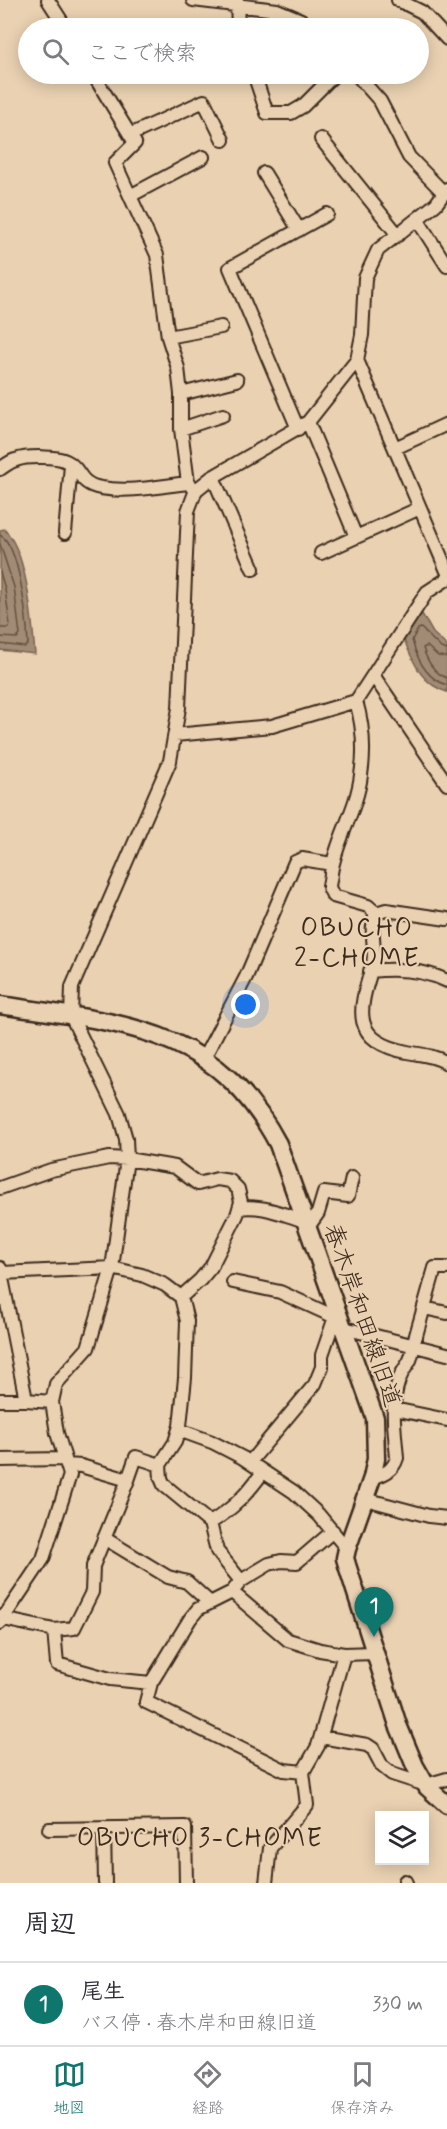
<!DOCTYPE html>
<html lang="ja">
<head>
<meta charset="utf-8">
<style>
  :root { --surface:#fff; --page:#f7f7f7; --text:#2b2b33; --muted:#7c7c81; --line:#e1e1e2; --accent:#0f766e }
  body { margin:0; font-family:Mynerve,"Klee One",sans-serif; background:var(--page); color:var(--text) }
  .controls { position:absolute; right:18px; bottom:18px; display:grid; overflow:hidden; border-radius:0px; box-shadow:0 3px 15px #0003 }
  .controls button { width:54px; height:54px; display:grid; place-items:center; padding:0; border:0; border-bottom:2px solid var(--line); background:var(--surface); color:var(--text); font:30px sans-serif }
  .you { position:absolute; left:246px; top:1005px; width:21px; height:21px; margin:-15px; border:4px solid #fff; border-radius:50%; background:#1a73e8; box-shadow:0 0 0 9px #1a73e833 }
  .badge { display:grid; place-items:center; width:39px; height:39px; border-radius:50%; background:var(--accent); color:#fff; font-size:20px; font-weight:700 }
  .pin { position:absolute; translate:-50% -50px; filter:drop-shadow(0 2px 3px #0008) }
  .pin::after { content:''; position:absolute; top:32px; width:21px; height:18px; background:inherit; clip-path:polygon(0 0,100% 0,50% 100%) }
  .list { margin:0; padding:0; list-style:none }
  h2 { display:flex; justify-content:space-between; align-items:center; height:78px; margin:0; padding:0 24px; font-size:26px }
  h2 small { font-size:20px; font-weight:400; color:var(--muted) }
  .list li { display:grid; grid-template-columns:39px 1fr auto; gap:18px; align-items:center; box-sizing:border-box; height:84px; padding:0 24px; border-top:2px solid var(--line) }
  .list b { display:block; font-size:22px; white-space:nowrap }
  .list p { margin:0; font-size:20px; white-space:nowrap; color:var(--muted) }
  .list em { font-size:20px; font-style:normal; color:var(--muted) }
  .icon { flex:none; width:33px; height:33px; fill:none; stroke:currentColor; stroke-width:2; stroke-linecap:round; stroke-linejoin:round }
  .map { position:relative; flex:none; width:447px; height:1883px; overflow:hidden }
  .search { position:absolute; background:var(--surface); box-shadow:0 3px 15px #0003; left:18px; right:18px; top:18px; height:66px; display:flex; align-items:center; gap:15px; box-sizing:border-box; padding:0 21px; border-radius:33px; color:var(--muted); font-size:22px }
  .sheet { height:162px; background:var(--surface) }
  nav { display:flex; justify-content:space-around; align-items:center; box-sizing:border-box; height:84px; border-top:2px solid var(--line); background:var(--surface); font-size:16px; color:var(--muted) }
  nav a { display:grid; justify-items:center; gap:3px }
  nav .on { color:var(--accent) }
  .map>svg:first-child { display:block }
  .water { fill:#a18b74; stroke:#786452; stroke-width:1.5 }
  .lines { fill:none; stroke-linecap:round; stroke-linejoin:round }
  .shore { stroke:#645140; stroke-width:1.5 }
  .street-casing { stroke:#3b2a1e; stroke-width:16 }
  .secondary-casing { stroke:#3b2a1e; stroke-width:21 }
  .street { stroke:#ead1b2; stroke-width:12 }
  .secondary { stroke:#ead1b2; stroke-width:16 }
  .labels { text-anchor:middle; stroke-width:4.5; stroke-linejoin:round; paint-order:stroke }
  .street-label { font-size:24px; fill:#3b2a1e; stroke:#ead1b2 }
  .neighbourhood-label { font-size:26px; letter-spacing:1.5px; fill:#3b2a1e; stroke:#ead1b2 }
</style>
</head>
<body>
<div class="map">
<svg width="447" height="1883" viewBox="0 0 447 1883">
  <rect width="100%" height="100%" fill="#ead1b2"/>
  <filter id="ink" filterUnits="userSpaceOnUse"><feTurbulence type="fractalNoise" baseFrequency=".0167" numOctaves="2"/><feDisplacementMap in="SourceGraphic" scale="12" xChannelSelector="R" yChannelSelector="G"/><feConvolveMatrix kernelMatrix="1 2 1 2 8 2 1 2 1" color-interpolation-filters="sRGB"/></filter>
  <g filter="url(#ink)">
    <!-- water -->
    <path class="water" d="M 4,529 C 28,552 32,622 35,654 L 0,650 L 0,530 Z
      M 422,614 L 433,633 L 447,646 L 447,692 C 421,684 414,663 404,640 L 416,620 Z"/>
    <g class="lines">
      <!-- shore -->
      <path class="shore" d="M 0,535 C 20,545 27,622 28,644 L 25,647 L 0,644
        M 0,544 L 14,587 L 20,635 L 17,638 L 0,637
        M 0,572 L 5,589 L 10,625 L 8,628 L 0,628
        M 447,650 L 441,648 L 421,628 L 418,629 L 412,640 C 417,659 426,679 447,685
        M 447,657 L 438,656 L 427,646 L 423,648 C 427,661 434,673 447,678"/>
      <!-- street casing -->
      <g class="street-casing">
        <path id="street" d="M 48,0 L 66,28
          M 193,0 L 277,10 L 301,20 L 307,28
          M 237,0 L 238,28
          M 398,0 L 422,12 L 447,39
          M 93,74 L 135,143 L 115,163 L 157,255 L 168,337 L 178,368 L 181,394 L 181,429 L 188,483 L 196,490
          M 254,74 L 267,113 L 291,113 L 303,106 L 335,74
          M 356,74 L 380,101 L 409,157 L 444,193
          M 130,135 L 204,101 L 223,140
          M 321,139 L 398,235
          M 264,173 L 299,230
          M 130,196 L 203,157
          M 417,219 L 447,266
          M 168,337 L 221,327
          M 357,360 L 447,571
          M 181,394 L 237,380
          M 308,422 L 356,537
          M 181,429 L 223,415
          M 298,429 L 230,268 L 327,214
          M 395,448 L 447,424
          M 0,469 C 5,466 10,461 16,460 C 26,456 57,456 66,461 C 82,468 77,484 101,488 C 130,493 160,486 188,483
          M 213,477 L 253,569
          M 65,533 L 71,465
          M 321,553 L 420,508
          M 373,675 L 447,784
          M 356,701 C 363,725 365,750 361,775 C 357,810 336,839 331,873 C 331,877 329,884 329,887 C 329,888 333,895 333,896 L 368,906 L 376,913
          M 175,735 L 272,726 L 356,701 L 427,592 L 447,579
          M 447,919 L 386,910 L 376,913 C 368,932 378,949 372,968 C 358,1011 351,1041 407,1052 C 422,1055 433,1055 447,1063
          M 370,971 C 397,968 423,969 447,981
          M 204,1058 L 246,977 L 295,862 L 302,859 L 332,864
          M 0,1188 L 51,1170 L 109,1158 L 127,1159 L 175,1167 L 198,1184 L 217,1179 L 230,1181 L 238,1189 L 241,1202 L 237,1215 L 211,1267 L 200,1280 L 181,1297
          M 239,1208 C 263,1204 283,1215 306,1221
          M 308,1227 L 318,1213 L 324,1193 L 348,1196 L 352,1178
          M 0,1268 L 26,1400 L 52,1402 L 57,1433 L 70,1475 L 43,1559 L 0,1623
          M 1,1273 L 112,1268 L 142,1275 L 165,1285 L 181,1297 L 187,1321 L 185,1378 L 180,1426 L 175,1442 L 160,1465 L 136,1457 L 128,1480
          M 233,1282 L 280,1292 L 335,1317
          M 424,1308 L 447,1313
          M 344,1328 L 447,1354
          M 0,1400 L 26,1400
          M 52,1402 L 56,1384 L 88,1348 L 112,1268 L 127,1159 L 126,1139 L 119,1114 L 71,1016 L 72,987 L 170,761 L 179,708 L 188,511 L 196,490 L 211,478 L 308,422 L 357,360 L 362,335 L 365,278 L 378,250 L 436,204 L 447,189
          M 394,1409 L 447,1420
          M 179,1430 L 212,1442 L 243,1458 L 294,1492 L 319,1515 L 347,1549
          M 0,1460 L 64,1459
          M 250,1462 L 315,1384 L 322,1367 L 322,1355 L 335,1317 L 340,1315
          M 160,1465 L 161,1478 L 164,1485 L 210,1523 C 234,1508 247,1494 263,1472
          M 372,1478 C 384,1474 393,1471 397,1458 C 395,1432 390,1405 399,1380 C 404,1365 412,1365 413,1346 L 435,1268 L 447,1268
          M 365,1499 L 429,1516 L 447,1518
          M 210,1523 L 217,1551 L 241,1581
          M 104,1538 L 168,1577 L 187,1582 L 209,1602
          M 232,1592 L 288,1640 L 320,1650 L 344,1654 L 374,1653
          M 0,1616 L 3,1619 L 54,1630 L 74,1628 L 92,1592 L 93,1566 L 128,1480 L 81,1466 L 67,1465
          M 54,1630 L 57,1664 L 110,1679 L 151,1683
          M 321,1737 L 367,1745 L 373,1749 L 382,1766 L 392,1774 L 426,1785 L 447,1779
          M 303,1772 L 284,1770 L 146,1702 L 151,1683 L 190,1619 L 198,1609 L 232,1592 L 241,1581 L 269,1564 L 281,1561 L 297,1562 L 333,1531
          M 104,1828 L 105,1883
          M 49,1829 L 185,1827 L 186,1883
          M 405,1881 L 406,1883
          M 266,1883 L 270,1848 L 307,1805 L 303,1772 L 318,1746 L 344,1654"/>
      </g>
      <!-- secondary casing -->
      <g class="secondary-casing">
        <path id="secondary" d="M 0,1005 C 118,1023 215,1025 278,1144 L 375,1418 L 376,1459 L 372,1478 L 347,1549 L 345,1558 L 347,1565 L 398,1725 L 415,1766 L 427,1787 L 447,1805"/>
      </g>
      <!-- street -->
      <use href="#street" class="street"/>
      <!-- secondary -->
      <use href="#secondary" class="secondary"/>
    </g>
  </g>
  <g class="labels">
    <!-- street labels -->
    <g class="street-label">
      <text transform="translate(363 1315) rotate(71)" y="8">春木岸和田線旧道</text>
    </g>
    <!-- neighbourhood labels -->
    <g class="neighbourhood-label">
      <text x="357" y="936">OBUCHO<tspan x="357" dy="30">2-CHOME</tspan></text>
      <text x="200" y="1846">OBUCHO 3-CHOME</text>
    </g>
  </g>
</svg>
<div class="controls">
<button><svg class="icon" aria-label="layers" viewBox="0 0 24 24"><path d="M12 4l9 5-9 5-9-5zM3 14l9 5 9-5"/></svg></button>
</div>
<div class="you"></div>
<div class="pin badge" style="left:374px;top:1637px">1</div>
<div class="search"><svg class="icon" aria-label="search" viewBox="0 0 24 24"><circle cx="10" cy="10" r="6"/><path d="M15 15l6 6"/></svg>ここで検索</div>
</div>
<section class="sheet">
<h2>周辺<small></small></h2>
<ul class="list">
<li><span class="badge">1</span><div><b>尾生</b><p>バス停 · 春木岸和田線旧道</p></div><em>330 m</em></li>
</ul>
</section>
<nav>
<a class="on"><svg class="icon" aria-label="map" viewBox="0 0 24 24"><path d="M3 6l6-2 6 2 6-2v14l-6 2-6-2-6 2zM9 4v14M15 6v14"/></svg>地図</a>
<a><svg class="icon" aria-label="directions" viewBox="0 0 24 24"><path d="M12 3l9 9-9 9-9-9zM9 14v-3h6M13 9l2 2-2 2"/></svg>経路</a>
<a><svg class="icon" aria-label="saved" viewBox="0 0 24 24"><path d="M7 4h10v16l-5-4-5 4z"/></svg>保存済み</a>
</nav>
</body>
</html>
